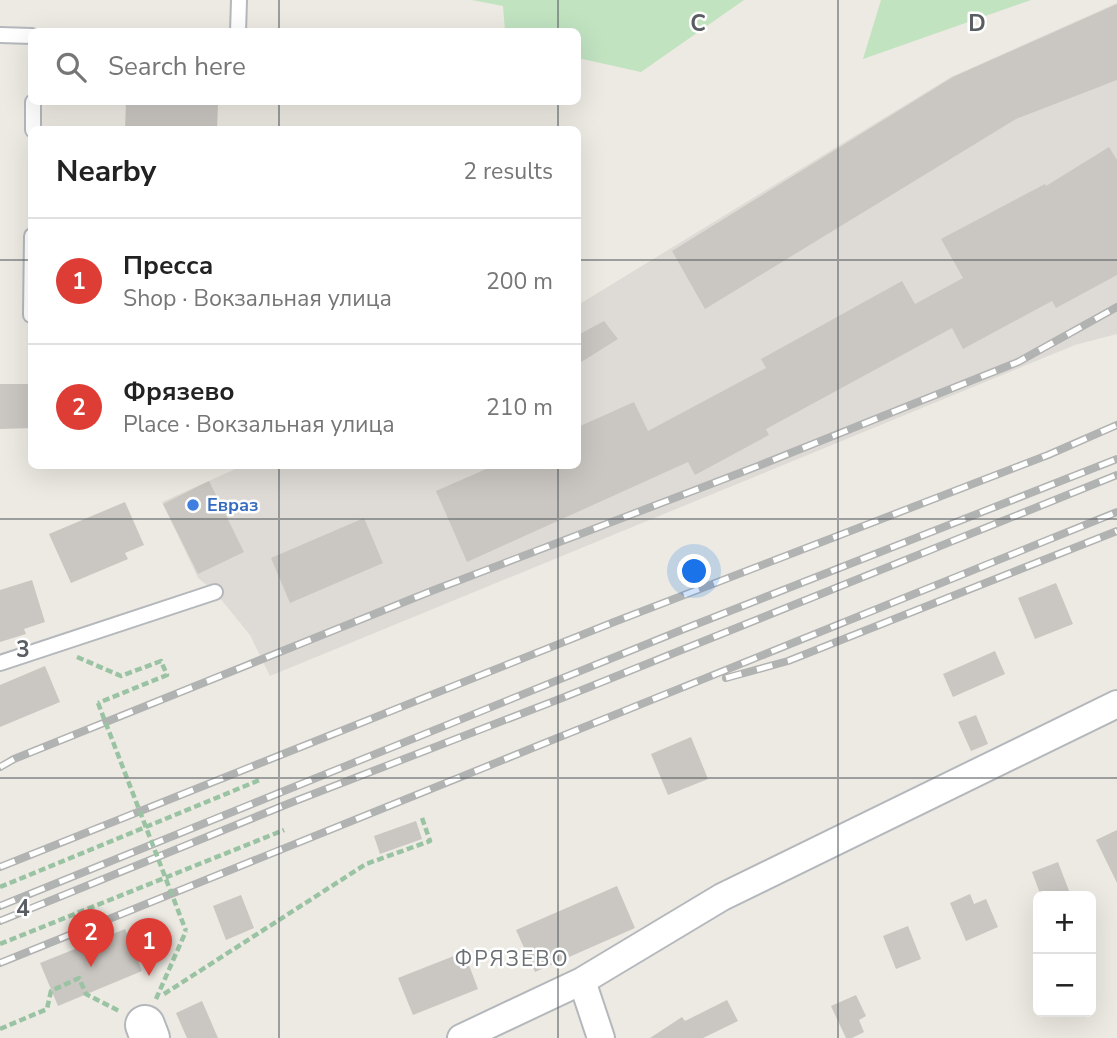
<!DOCTYPE html>
<html lang="en">
<head>
<meta charset="utf-8">
<style>
  :root { --surface:#fff; --page:#f2f2f2; --text:#222; --muted:#767676; --line:#e0e0e0; --accent:#de3d36 }
  body { margin:0; font-family:"Nunito Sans",sans-serif; background:var(--page); color:var(--text) }
  .controls { position:absolute; right:21px; bottom:21px; display:grid; overflow:hidden; border-radius:10px; box-shadow:0 7px 28px #0002 }
  .controls button { width:63px; height:63px; display:grid; place-items:center; padding:0; border:0; border-bottom:2px solid var(--line); background:var(--surface); color:var(--text); font:35px sans-serif }
  .you { position:absolute; left:695px; top:572px; width:24px; height:24px; margin:-18px; border:5px solid #fff; border-radius:50%; background:#1a73e8; box-shadow:0 0 0 10px #1a73e833 }
  .badge { display:grid; place-items:center; width:46px; height:46px; border-radius:50%; background:var(--accent); color:#fff; font-size:23px; font-weight:700 }
  .pin { position:absolute; translate:-50% -58px; filter:drop-shadow(0 2px 4px #0008) }
  .pin::after { content:''; position:absolute; top:37px; width:24px; height:21px; background:inherit; clip-path:polygon(0 0,100% 0,50% 100%) }
  .list { margin:0; padding:0; list-style:none }
  h2 { display:flex; justify-content:space-between; align-items:center; height:91px; margin:0; padding:0 28px; font-size:30px }
  h2 small { font-size:23px; font-weight:400; color:var(--muted) }
  .list li { display:grid; grid-template-columns:46px 1fr auto; gap:21px; align-items:center; box-sizing:border-box; height:126px; padding:0 28px; border-top:2px solid var(--line) }
  .list b { display:block; font-size:26px; white-space:nowrap }
  .list p { margin:0; font-size:23px; white-space:nowrap; color:var(--muted) }
  .list em { font-size:23px; font-style:normal; color:var(--muted) }
  .icon { flex:none; width:38px; height:38px; fill:none; stroke:currentColor; stroke-width:2; stroke-linecap:round; stroke-linejoin:round }
  .map { position:relative; flex:none; width:1117px; height:1038px; overflow:hidden }
  .search { position:absolute; background:var(--surface); box-shadow:0 7px 28px #0002; left:28px; top:28px; width:553px; height:77px; display:flex; align-items:center; gap:18px; box-sizing:border-box; padding:0 24px; border-radius:10px; color:var(--muted); font-size:26px }
  .panel { position:absolute; background:var(--surface); box-shadow:0 7px 28px #0002; left:28px; top:126px; width:553px; height:343px; border-radius:10px }
  .map>svg:first-child { display:block }
  .industrial { fill:#dedbd6 }
  .green { fill:#c1e3c0 }
  .building { fill:#cac6c1 }
  .lines { fill:none; stroke-linecap:round; stroke-linejoin:round }
  .lane-casing { stroke:#b4b8bc; stroke-width:18 }
  .street-casing { stroke:#b4b8bc; stroke-width:30 }
  .secondary-casing { stroke:#b4b7bc; stroke-width:42 }
  .path { stroke:#9ac3a3; stroke-width:4.5; stroke-dasharray:7 3.5; stroke-linecap:butt }
  .lane { stroke:#fff; stroke-width:14 }
  .street { stroke:#fff; stroke-width:26 }
  .secondary { stroke:#fff; stroke-width:38 }
  .rail-casing { stroke:#b1b2b2; stroke-width:8 }
  .rail { stroke:#fff; stroke-width:5; stroke-dasharray:16; stroke-linecap:butt }
  .path-bridge { stroke:#9ac3a3; stroke-width:4.5; stroke-dasharray:7 3.5; stroke-linecap:butt }
  .grid { fill:none; stroke:#5a5e62; stroke-width:2; stroke-opacity:0.55 }
  .shop-dot { fill:#3f7fe0; stroke:#fff; stroke-width:2.5 }
  .labels { text-anchor:middle; stroke-width:5; stroke-linejoin:round; paint-order:stroke }
  .shop-label { font-size:18px; font-weight:bold; fill:#366cbe; stroke:#fff; text-anchor:start }
  .quarter-label { font-size:21px; letter-spacing:2px; fill:#6b7074; stroke:#fff }
  .grid-label { font-size:23px; text-anchor:middle; font-weight:bold; fill:#5a5e62; stroke:#fff; stroke-width:5; stroke-linejoin:round; paint-order:stroke }
</style>
</head>
<body>
<div class="map">
<svg width="1117" height="1038" viewBox="0 0 1117 1038">
  <rect width="100%" height="100%" fill="#eceae2"/>
  <!-- industrial -->
  <path class="industrial" d="M 1117,3 L 1117,334 L 1075,345 L 270,676 L 250,635 L 215,592 L 198,578 L 162,502 L 242,466 L 578,466 L 578,305 L 951,77 Z"/>
  <!-- green -->
  <path class="green" d="M 472,0 L 744,0 L 641,72 L 578,58 L 578,32 L 505,31 L 503,6 Z
    M 881,0 L 1031,0 L 863,59 Z"/>
  <!-- building -->
  <path class="building" d="M 1117,4 L 1117,80 L 1016,119 L 705,309 L 672,251 L 953,77 Z
    M 126,102 L 218,102 L 217,130 L 125,130 Z
    M 1109,147 L 1117,160 L 1117,275 L 1056,308 L 1052,301 L 963,349 L 952,328 L 766,429 L 769,435 L 695,475 L 688,462 L 467,562 L 436,491 L 493,466 L 578,466 L 578,427 L 634,402 L 648,431 L 766,368 L 761,359 L 902,281 L 915,304 L 963,278 L 941,239 L 1045,184 L 1046,186 Z
    M 604,321 L 618,339 L 578,364 L 578,335 Z
    M 0,384 L 32,384 L 32,428 L 0,429 Z
    M 209,481 L 244,552 L 198,574 L 163,504 Z
    M 125,502 L 144,545 L 125,553 L 128,559 L 71,583 L 49,534 Z
    M 364,518 L 383,563 L 290,603 L 271,558 Z
    M 32,580 L 45,622 L 24,629 L 26,634 L 0,642 L 0,590 Z
    M 1056,583 L 1073,624 L 1035,639 L 1018,598 Z
    M 995,651 L 1005,674 L 953,697 L 943,674 Z
    M 45,666 L 60,702 L 0,727 L 0,685 Z
    M 976,715 L 988,744 L 971,751 L 958,722 Z
    M 691,737 L 708,779 L 668,795 L 651,754 Z
    M 416,821 L 422,839 L 380,854 L 374,836 Z
    M 1117,830 L 1117,883 L 1096,840 Z
    M 1058,862 L 1071,896 L 1041,896 L 1032,872 Z
    M 617,886 L 635,928 L 535,972 L 516,930 Z
    M 970,894 L 974,904 L 986,899 L 998,927 L 966,941 L 950,903 Z
    M 241,895 L 254,928 L 226,940 L 213,906 Z
    M 908,926 L 921,959 L 896,969 L 883,936 Z
    M 125,929 L 142,971 L 58,1006 L 40,963 Z
    M 464,952 L 478,989 L 413,1015 L 398,978 Z
    M 856,995 L 866,1016 L 859,1020 L 864,1032 L 852,1038 L 846,1038 L 831,1006 Z
    M 727,1000 L 738,1021 L 703,1038 L 650,1038 L 682,1017 L 685,1021 Z
    M 202,1001 L 218,1038 L 187,1038 L 176,1013 Z"/>
  <g class="lines">
    <!-- lane casing -->
    <g class="lane-casing">
      <path id="lane" d="M 238,32 L 239,0
        M 0,35 L 32,36
        M 33,130 L 33,102
        M 31,315 L 32,236
        M 0,663 L 215,592"/>
    </g>
    <!-- street casing -->
    <g class="street-casing">
      <path id="street" d="M 582,981 L 601,1038
        M 461,1038 L 582,981 L 722,897 L 1117,704"/>
    </g>
    <!-- secondary casing -->
    <g class="secondary-casing">
      <path id="secondary" d="M 145,1025 L 150,1038"/>
    </g>
    <!-- path -->
    <path class="path" d="M 77,657 L 121,676 L 161,661 L 167,675 L 98,703
      M 0,887 L 262,779
      M 0,944 L 284,830
      M 164,994 L 366,864 L 430,841 L 422,818
      M 156,999 L 186,931
      M 0,1029 L 47,1009 L 51,991 L 79,978 L 86,994 L 119,1011"/>
    <!-- lane -->
    <use href="#lane" class="lane"/>
    <!-- street -->
    <use href="#street" class="street"/>
    <!-- secondary -->
    <use href="#secondary" class="secondary"/>
    <!-- rail casing -->
    <g class="rail-casing">
      <path id="rail" d="M 726,678 L 788,661 L 1117,531
        M 0,767 L 14,759 L 434,590 L 758,466 L 1018,362 L 1117,307
        M 0,867 L 614,622 L 1048,455 L 1117,425
        M 0,906 L 684,629 L 1117,459
        M 0,921 L 290,803 L 562,698 L 1117,475
        M 0,963 L 1117,512"/>
    </g>
    <!-- rail -->
    <use href="#rail" class="rail"/>
    <!-- path-bridge -->
    <path class="path-bridge" d="M 98,703 L 186,931"/>
  </g>
  <!-- grid -->
  <path class="grid" d="M 279,0 L 279,32M 558,0 L 558,32M 838,0 L 838,1038M 279,102 L 279,130M 558,102 L 558,130M 0,260 L 32,260M 578,260 L 1117,260M 279,466 L 279,1038M 558,466 L 558,1038M 0,519 L 1117,519M 0,778 L 1117,778"/>
  <!-- markers -->
  <circle class="shop-dot" cx="193" cy="505" r="7"/>
  <g class="labels">
    <!-- shop labels -->
    <g class="shop-label">
      <text x="207" y="511">Евраз</text>
    </g>
    <!-- quarter labels -->
    <g class="quarter-label">
      <text x="512" y="966">ФРЯЗЕВО</text>
    </g>
  </g>
  <g class="grid-label">
    <text x="698" y="31">C</text>
    <text x="977" y="31">D</text>
    <text x="23" y="657">3</text>
    <text x="23" y="916">4</text>
  </g>
</svg>
<div class="controls">
<button>+</button>
<button>−</button>
</div>
<div class="you"></div>
<div class="pin badge" style="left:149px;top:976px">1</div>
<div class="pin badge" style="left:91px;top:967px">2</div>
<div class="search"><svg class="icon" aria-label="search" viewBox="0 0 24 24"><circle cx="10" cy="10" r="6"/><path d="M15 15l6 6"/></svg>Search here</div>
<section class="panel">
<h2>Nearby<small>2 results</small></h2>
<ul class="list">
<li><span class="badge">1</span><div><b>Пресса</b><p>Shop · Вокзальная улица</p></div><em>200 m</em></li>
<li><span class="badge">2</span><div><b>Фрязево</b><p>Place · Вокзальная улица</p></div><em>210 m</em></li>
</ul>
</section>
</div>
</body>
</html>
